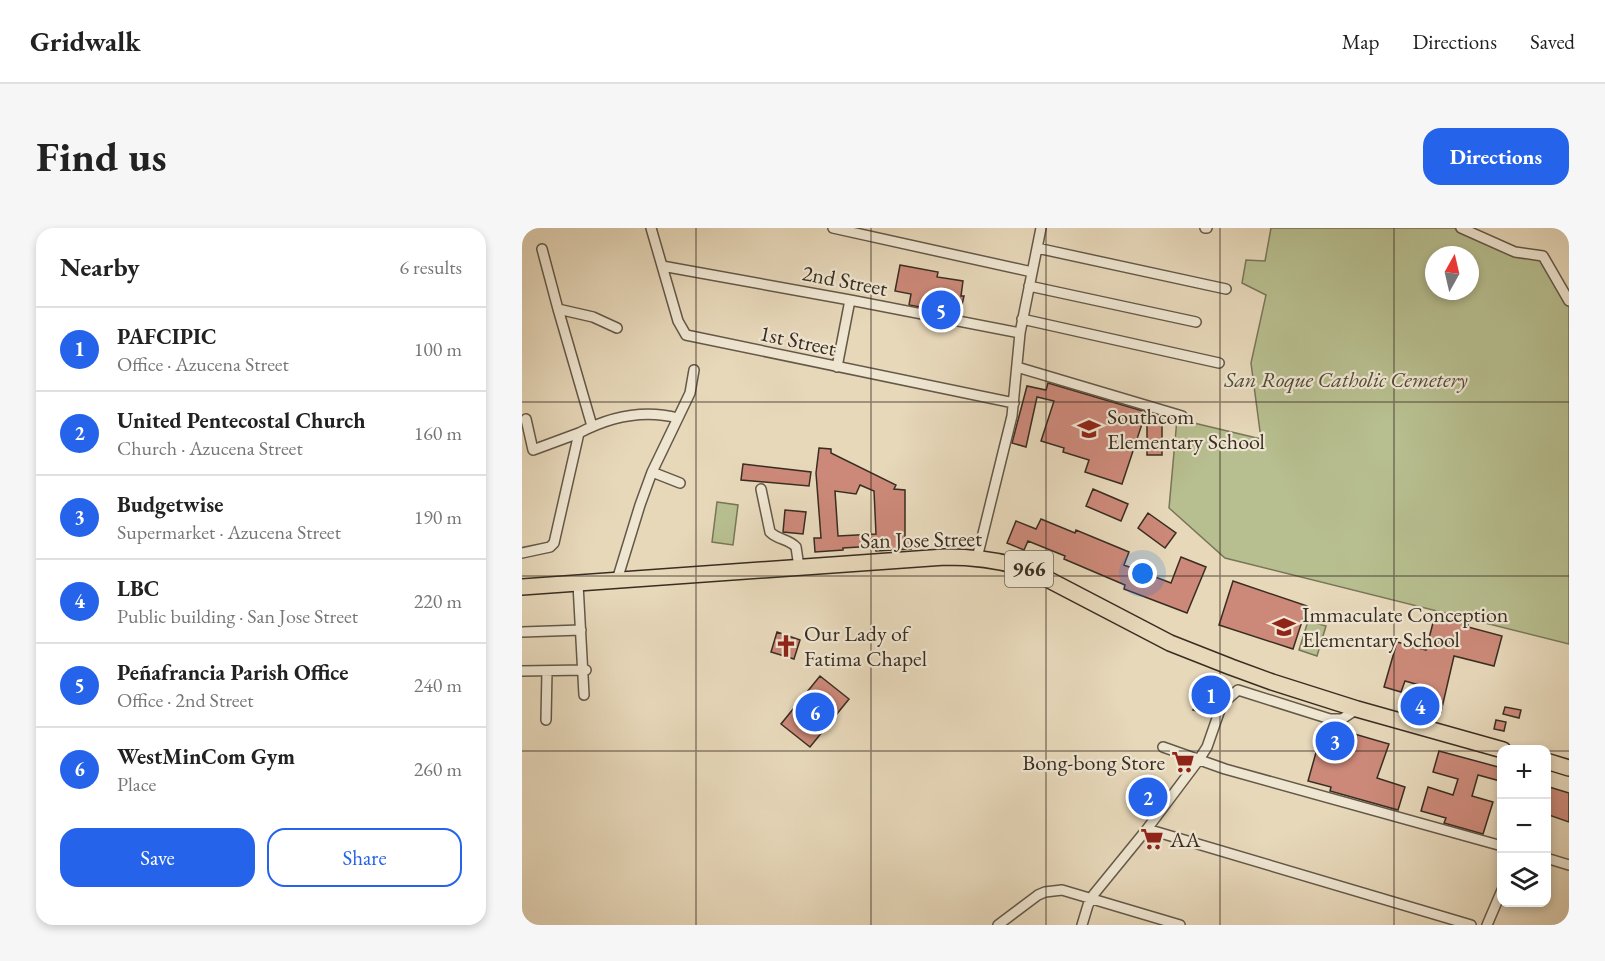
<!DOCTYPE html>
<html lang="en">
<head>
<meta charset="utf-8">
<style>
  :root { --surface:#fff; --page:#f6f6f6; --text:#222; --muted:#767676; --line:#e0e0e0; --accent:#2563eb }
  body { margin:0; font-family:"EB Garamond",serif; background:var(--page); color:var(--text) }
  .controls { position:absolute; right:18px; bottom:18px; display:grid; overflow:hidden; border-radius:12px; box-shadow:0 3px 9px #0003 }
  .controls button { width:54px; height:54px; display:grid; place-items:center; padding:0; border:0; border-bottom:2px solid var(--line); background:var(--surface); color:var(--text); font:30px sans-serif }
  .compass { position:absolute; left:903px; top:18px; width:54px; height:54px; border-radius:50%; background:var(--surface); box-shadow:0 3px 9px #0003; rotate:8deg }
  .you { position:absolute; left:621px; top:346px; width:21px; height:21px; margin:-15px; border:4px solid #fff; border-radius:50%; background:#1a73e8; box-shadow:0 0 0 9px #1a73e833 }
  .badge { display:grid; place-items:center; width:39px; height:39px; border-radius:50%; background:var(--accent); color:#fff; font-size:20px; font-weight:700 }
  .pin { position:absolute; translate:-50% -50%; border:3px solid #fff; box-shadow:0 2px 6px #0006 }
  .list { margin:0; padding:0; list-style:none }
  h2 { display:flex; justify-content:space-between; align-items:center; height:78px; margin:0; padding:0 24px; font-size:26px }
  h2 small { font-size:20px; font-weight:400; color:var(--muted) }
  .list li { display:grid; grid-template-columns:39px 1fr auto; gap:18px; align-items:center; box-sizing:border-box; height:84px; padding:0 24px; border-top:2px solid var(--line) }
  .list b { display:block; font-size:22px; white-space:nowrap }
  .list p { margin:0; font-size:20px; white-space:nowrap; color:var(--muted) }
  .list em { font-size:20px; font-style:normal; color:var(--muted) }
  .actions { display:flex; gap:12px; padding:18px 24px }
  .actions a { flex:1; padding:14px 0; border:2px solid var(--accent); border-radius:18px; text-align:center; font-size:21px; color:var(--accent) }
  .actions .main { background:var(--accent); color:#fff }
  .icon { flex:none; width:33px; height:33px; fill:none; stroke:currentColor; stroke-width:2; stroke-linecap:round; stroke-linejoin:round }
  .map { position:relative; flex:none; width:1047px; height:697px; overflow:hidden; border-radius:18px }
  header { display:flex; align-items:center; gap:36px; box-sizing:border-box; height:84px; padding:0 30px; background:var(--surface); border-bottom:2px solid var(--line) }
  header strong { font-size:28px }
  nav { display:flex; gap:33px; margin-inline-start:auto; font-size:21px }
  .intro { display:flex; align-items:center; justify-content:space-between; box-sizing:border-box; height:144px; padding:0 36px }
  h1 { margin:0; font-size:42px }
  .button { padding:15px 27px; border-radius:18px; background:var(--accent); color:#fff; font-size:21px; font-weight:700 }
  main { display:flex; gap:36px; padding:0 36px }
  aside { flex:1; background:var(--surface); border-radius:18px; box-shadow:0 3px 9px #0003 }
  .map>svg:first-child { display:block }
  .green { fill:#b7be8f; stroke:#787658; stroke-width:1.5; fill-rule:evenodd }
  .building { fill:#cc8979; stroke:#392d22; stroke-width:1.5; fill-rule:evenodd }
  .lines { fill:none; stroke-linecap:round; stroke-linejoin:round }
  .minor-casing { stroke:#645848; stroke-width:12 }
  .primary-casing { stroke:#392d22; stroke-width:18 }
  .minor { stroke:#efe6d2; stroke-width:9 }
  .primary { stroke:#e7d8ba; stroke-width:15 }
  .grid { fill:none; stroke:#392d22; stroke-width:1.5; stroke-opacity:0.55 }
  .labels { text-anchor:middle; stroke-width:4.5; stroke-linejoin:round; paint-order:stroke }
  .shield { fill:#efe6d2; stroke:#706457; stroke-width:1.5 }
  .shield-label { font-size:21px; font-weight:bold; fill:#392d22 }
  .street-label { font-size:22px; fill:#392d22; stroke:#efe6d2 }
  .park-label { font-size:22px; font-style:italic; fill:#524a38; stroke:#efe6d2 }
  .poi-label { font-size:22px; fill:#392d22; stroke:#efe6d2; text-anchor:start }
</style>
</head>
<body>
<header>
<strong>Gridwalk</strong>
<nav><a>Map</a><a>Directions</a><a>Saved</a></nav>
</header>
<div class="intro"><h1>Find us</h1><a class="button">Directions</a></div>
<main>
<aside>
<h2>Nearby<small>6 results</small></h2>
<ul class="list">
<li><span class="badge">1</span><div><b>PAFCIPIC</b><p>Office · Azucena Street</p></div><em>100 m</em></li>
<li><span class="badge">2</span><div><b>United Pentecostal Church</b><p>Church · Azucena Street</p></div><em>160 m</em></li>
<li><span class="badge">3</span><div><b>Budgetwise</b><p>Supermarket · Azucena Street</p></div><em>190 m</em></li>
<li><span class="badge">4</span><div><b>LBC</b><p>Public building · San Jose Street</p></div><em>220 m</em></li>
<li><span class="badge">5</span><div><b>Peñafrancia Parish Office</b><p>Office · 2nd Street</p></div><em>240 m</em></li>
<li><span class="badge">6</span><div><b>WestMinCom Gym</b><p>Place</p></div><em>260 m</em></li>
</ul>
<div class="actions"><a class="main">Save</a><a>Share</a></div>
</aside>
<div class="map">
<svg width="1047" height="697" viewBox="0 0 1047 697">
  <rect width="100%" height="100%" fill="#e7d8ba"/>
  <filter id="stains"><feTurbulence type="fractalNoise" baseFrequency=".00333" numOctaves="4"/><feColorMatrix values="0 0 0 0 .2 0 0 0 0 .09 0 0 0 0 .02 0 0 0 .5 -.17"/></filter>
  <radialGradient id="worn" r=".72"><stop offset=".6" stop-color="#630" stop-opacity="0"/><stop offset="1" stop-color="#630" stop-opacity=".3"/></radialGradient>
  <!-- green -->
  <path class="green" d="M 749,0 L 932,0 L 993,29 L 1014,29 L 1021,34 L 1047,77 L 1047,416 L 703,330 L 647,280 L 655,191 L 739,211 L 729,135 L 744,67 L 720,55 L 724,32 L 743,33 ZM 912,27 L 948,27 L 948,63 L 912,63 Z
    M 195,274 L 216,277 L 211,317 L 190,314 Z
    M 786,393 L 804,398 L 795,428 L 777,422 Z"/>
  <!-- building -->
  <path class="building" d="M 378,37 L 416,44 L 415,49 L 441,53 L 439,68 L 442,68 L 438,86 L 387,77 L 389,66 L 373,63 Z
    M 526,155 L 624,184 L 600,256 L 563,244 L 567,232 L 541,224 L 542,220 L 519,213 L 532,173 L 515,169 L 504,219 L 490,215 L 505,158 L 524,162 Z
    M 625,187 L 640,189 L 640,227 L 625,227 Z
    M 297,220 L 309,221 L 309,225 L 374,257 L 372,261 L 383,262 L 383,310 L 388,310 L 389,321 L 354,323 L 354,318 L 321,320 L 321,322 L 293,324 L 292,310 L 299,310 L 294,245 ZM 338,257 L 352,263 L 354,306 L 316,308 L 313,263 L 334,266 Z
    M 221,236 L 289,244 L 287,258 L 219,252 Z
    M 571,261 L 606,276 L 599,293 L 564,278 Z
    M 263,282 L 284,284 L 281,306 L 261,304 Z
    M 626,285 L 654,305 L 643,320 L 616,300 Z
    M 519,291 L 553,305 L 554,302 L 607,324 L 602,337 L 649,355 L 659,329 L 684,339 L 665,385 L 602,361 L 603,357 L 542,331 L 543,328 L 506,313 L 502,322 L 485,315 L 494,293 L 514,301 Z
    M 711,353 L 785,378 L 771,421 L 697,397 Z
    M 913,387 L 946,396 L 946,399 L 980,408 L 972,438 L 932,428 L 919,484 L 891,477 L 897,457 L 883,453 L 879,464 L 862,459 L 875,414 L 904,422 Z
    M 255,404 L 278,412 L 272,431 L 249,424 Z
    M 298,448 L 327,471 L 288,519 L 259,496 Z
    M 690,463 L 695,464 L 687,487 L 671,482 Z
    M 983,479 L 999,482 L 997,490 L 981,486 Z
    M 974,492 L 984,494 L 982,503 L 972,501 Z
    M 802,496 L 823,499 L 822,503 L 867,516 L 855,550 L 883,559 L 876,582 L 808,563 L 809,559 L 786,553 Z
    M 917,523 L 980,540 L 978,553 L 956,547 L 950,568 L 971,574 L 961,606 L 922,595 L 924,590 L 899,583 L 906,559 L 931,567 L 936,551 L 911,544 Z
    M 1024,558 L 1047,565 L 1047,594 L 1024,586 Z"/>
  <g class="lines">
    <!-- minor casing -->
    <g class="minor-casing">
      <path id="minor" d="M 129,0 L 156,93 L 164,107 L 492,175
        M 311,0 L 510,44
        M 683,0 L 685,0
        M 939,0 L 993,24 L 1021,28 L 1047,73
        M 515,20 L 704,61
        M 20,21 L 36,81
        M 140,38 L 328,72 L 498,105
        M 507,58 L 674,94
        M 500,91 L 697,135
        M 315,139 L 328,72
        M 495,139 L 660,188
        M 4,191 L 11,222 L 57,205
        M 70,198 L 36,81 L 71,89 L 95,100
        M 130,244 L 158,255
        M 239,261 L 248,304 C 256,312 267,311 274,319 L 277,339
        M 0,325 L 28,319 L 32,315 L 57,205 C 89,188 121,181 156,190 L 168,165 L 172,142
        M 455,330 L 490,188 L 498,105 L 519,0
        M 95,352 L 118,277 L 130,244 L 156,190
        M 56,356 L 62,467
        M 0,404 L 59,402
        M 0,443 L 64,442
        M 24,492 L 25,443
        M 641,519 L 703,541 L 980,618
        M 625,601 L 949,697
        M 1024,630 L 1047,637
        M 476,697 L 516,667 L 523,664 L 540,662 L 658,697
        M 560,697 L 566,677 L 572,666 L 625,601 L 676,533 L 685,519 L 700,476 L 716,462 L 808,491 L 820,491 L 835,481
        M 965,697 L 980,662"/>
    </g>
    <!-- primary casing -->
    <g class="primary-casing">
      <path id="primary" d="M 0,359 L 423,329 C 453,329 480,332 508,342 L 648,415 L 709,439 L 750,454 L 835,481 L 981,522
        M 1024,533 L 1047,540"/>
    </g>
    <!-- minor -->
    <use href="#minor" class="minor"/>
    <!-- primary -->
    <use href="#primary" class="primary"/>
  </g>
  <!-- grid -->
  <path class="grid" d="M 174,0 L 174,697M 349,0 L 349,697M 524,0 L 524,697M 698,0 L 698,697M 872,0 L 872,697M 0,174 L 1047,174M 0,348 L 1047,348M 0,523 L 980,523M 1024,523 L 1047,523"/>
  <!-- icons -->
  <defs>
    <g id="school-bare" transform="scale(1.8)"><path d="M0-5L7-2L0 1L-7-2ZM-4 1L0 2.5L4 1V4Q0 6-4 4Z" fill="#8f2418" stroke="#efe6d2" stroke-width="2.5" paint-order="stroke"/></g>
    <g id="church-bare" transform="scale(1.8)"><path d="M-1.2-6h2.4v3.5h3.3v2.4h-3.3V6h-2.4V-.1h-3.3v-2.4h3.3Z" fill="#8f2418" stroke="#efe6d2" stroke-width="2.5" paint-order="stroke"/></g>
    <g id="supermarket-bare" transform="scale(1.8)"><path d="M-6-5.5h2.5l.6 2H6L4.5 2H-2.5L-4.4-4H-6ZM-1.5 3.2a1.3 1.3 0 1 0 .1 0ZM3 3.2a1.3 1.3 0 1 0 .1 0Z" fill="#8f2418" stroke="#efe6d2" stroke-width="2.5" paint-order="stroke"/></g>
  </defs>
  <g fill-rule="evenodd">
    <use href="#school-bare" x="567" y="201"/>
    <use href="#school-bare" x="762" y="399"/>
    <use href="#church-bare" x="264" y="418"/>
    <use href="#supermarket-bare" x="661" y="534"/>
    <use href="#supermarket-bare" x="630" y="611"/>
  </g>
  <g class="labels">
    <!-- shield labels -->
    <rect class="shield" x="483" y="323" width="48" height="36" rx="4.5"/>
    <g class="shield-label">
      <text x="507" y="348">966</text>
    </g>
    <!-- street labels -->
    <g class="street-label">
      <text transform="translate(323 52) rotate(11)" y="8">2nd Street</text>
      <text transform="translate(276 112) rotate(12)" y="8">1st Street</text>
      <text transform="translate(399 311) rotate(-1)" y="8">San Jose Street</text>
    </g>
    <!-- park labels -->
    <g class="park-label">
      <text x="824" y="159">San Roque Catholic Cemetery</text>
    </g>
    <!-- poi labels -->
    <g class="poi-label">
      <text x="585" y="196">Southcom<tspan x="585" dy="25">Elementary School</tspan></text>
      <text x="780" y="394">Immaculate Conception<tspan x="780" dy="25">Elementary School</tspan></text>
      <text x="282" y="413">Our Lady of<tspan x="282" dy="25">Fatima Chapel</tspan></text>
      <text x="643" y="542" text-anchor="end">Bong-bong Store</text>
      <text x="648" y="619">AA</text>
    </g>
  </g>
  <rect width="100%" height="100%" filter="url(#stains)"/>
  <rect width="100%" height="100%" fill="url(#worn)"/>
</svg>
<div class="controls">
<button>+</button>
<button>−</button>
<button><svg class="icon" aria-label="layers" viewBox="0 0 24 24"><path d="M12 4l9 5-9 5-9-5zM3 14l9 5 9-5"/></svg></button>
</div>
<svg class="compass" viewBox="-18 -18 36 36"><path d="M0-13l5 13h-10z" fill="#e53935"/><path d="M0 13l5-13h-10z" fill="#767676"/></svg>
<div class="you"></div>
<div class="pin badge" style="left:689px;top:467px">1</div>
<div class="pin badge" style="left:626px;top:569px">2</div>
<div class="pin badge" style="left:813px;top:513px">3</div>
<div class="pin badge" style="left:898px;top:478px">4</div>
<div class="pin badge" style="left:419px;top:82px">5</div>
<div class="pin badge" style="left:293px;top:484px">6</div>
</div>
</main>
</body>
</html>
